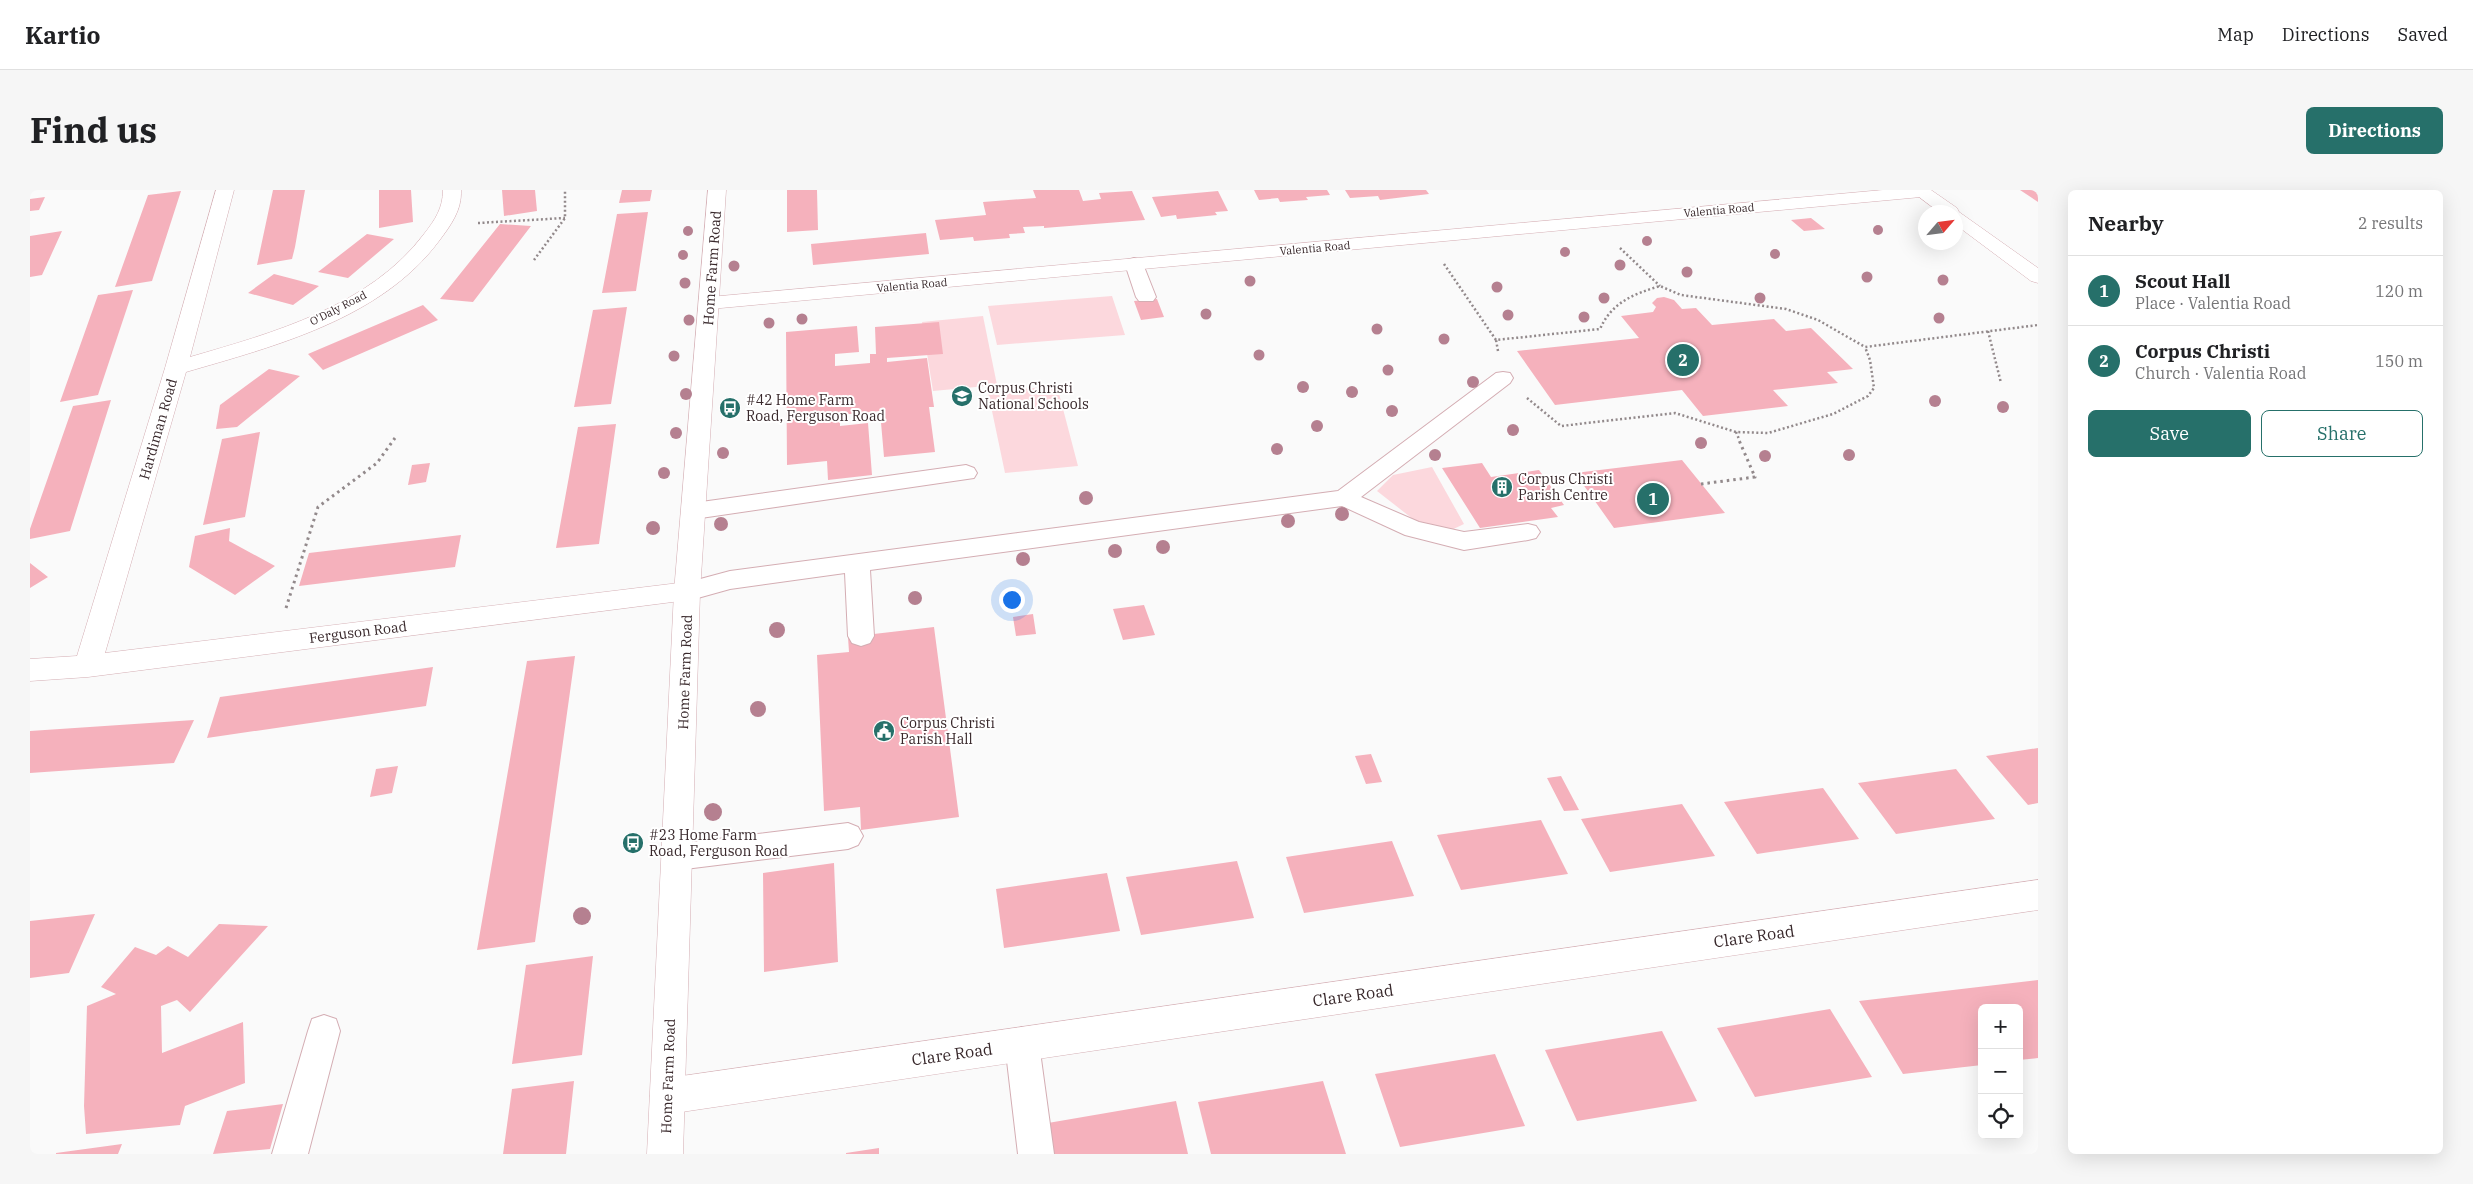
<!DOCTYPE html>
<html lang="en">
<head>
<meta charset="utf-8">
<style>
  :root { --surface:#fff; --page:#f6f6f6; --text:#202124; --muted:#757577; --line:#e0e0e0; --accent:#26706a }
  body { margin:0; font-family:"IBM Plex Serif",serif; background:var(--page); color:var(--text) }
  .controls { position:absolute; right:15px; bottom:15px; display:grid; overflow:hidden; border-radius:8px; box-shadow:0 5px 20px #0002 }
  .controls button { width:45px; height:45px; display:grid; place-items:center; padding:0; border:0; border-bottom:1px solid var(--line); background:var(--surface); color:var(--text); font:25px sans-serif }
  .compass { position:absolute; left:1888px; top:15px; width:45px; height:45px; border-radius:50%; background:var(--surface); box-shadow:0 5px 20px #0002; rotate:62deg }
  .you { position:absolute; left:981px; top:409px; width:18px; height:18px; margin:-12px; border:4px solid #fff; border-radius:50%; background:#1a73e8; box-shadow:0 0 0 8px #1a73e833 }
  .badge { display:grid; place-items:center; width:32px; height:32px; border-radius:50%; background:var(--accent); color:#fff; font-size:16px; font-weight:700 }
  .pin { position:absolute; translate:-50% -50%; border:2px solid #fff; box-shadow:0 1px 5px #0006 }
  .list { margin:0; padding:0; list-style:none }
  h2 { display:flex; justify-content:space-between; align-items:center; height:65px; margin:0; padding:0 20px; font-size:21px }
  h2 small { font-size:16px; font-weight:400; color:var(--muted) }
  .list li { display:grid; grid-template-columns:32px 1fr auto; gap:15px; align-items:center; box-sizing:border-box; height:70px; padding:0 20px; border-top:1px solid var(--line) }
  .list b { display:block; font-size:19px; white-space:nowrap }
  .list p { margin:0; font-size:16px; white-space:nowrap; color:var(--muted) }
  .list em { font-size:16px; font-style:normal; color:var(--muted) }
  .actions { display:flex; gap:10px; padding:15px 20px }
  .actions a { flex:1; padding:11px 0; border:1px solid var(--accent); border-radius:8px; text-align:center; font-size:18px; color:var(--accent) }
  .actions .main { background:var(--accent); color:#fff }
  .icon { flex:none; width:28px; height:28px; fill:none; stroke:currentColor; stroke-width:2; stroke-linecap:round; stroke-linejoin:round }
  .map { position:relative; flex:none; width:2008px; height:964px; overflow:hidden; border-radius:8px }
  header { display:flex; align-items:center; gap:30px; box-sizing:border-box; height:70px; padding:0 25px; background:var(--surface); border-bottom:1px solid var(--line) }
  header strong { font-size:24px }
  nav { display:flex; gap:28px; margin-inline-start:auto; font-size:18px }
  .intro { display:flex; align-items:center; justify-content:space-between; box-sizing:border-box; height:120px; padding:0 30px }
  h1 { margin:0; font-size:35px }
  .button { padding:12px 22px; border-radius:8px; background:var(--accent); color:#fff; font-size:18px; font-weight:700 }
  main { display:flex; gap:30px; padding:0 30px }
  aside { flex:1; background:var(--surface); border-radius:8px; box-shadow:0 5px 20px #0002 }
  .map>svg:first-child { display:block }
  .green { fill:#fcd8dd }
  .building { fill:#f5b1bc }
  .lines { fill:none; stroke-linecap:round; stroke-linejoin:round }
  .lane-casing { stroke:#d4adb3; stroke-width:2 }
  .street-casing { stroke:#d4adb3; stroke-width:1 }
  .secondary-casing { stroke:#d4adb3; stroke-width:1 }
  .path-far1 { stroke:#92898b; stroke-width:2.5; stroke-dasharray:2 2.5; stroke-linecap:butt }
  .path { stroke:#92898b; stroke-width:3; stroke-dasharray:2.5 4; stroke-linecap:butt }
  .lane { fill:#fff; fill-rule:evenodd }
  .street { fill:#fff; fill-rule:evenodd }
  .secondary { fill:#fff; fill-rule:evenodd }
  .tree { fill:#b58090 }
  .labels { text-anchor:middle; stroke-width:4; stroke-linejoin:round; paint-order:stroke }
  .far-street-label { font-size:11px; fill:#38282b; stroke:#fff }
  .street-label { font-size:14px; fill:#38282b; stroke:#fff }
  .poi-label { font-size:14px; fill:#38282b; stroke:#fff; text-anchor:start }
  .near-street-label { font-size:16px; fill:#38282b; stroke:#fff }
</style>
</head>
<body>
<header>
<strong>Kartio</strong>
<nav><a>Map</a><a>Directions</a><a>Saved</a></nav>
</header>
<div class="intro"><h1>Find us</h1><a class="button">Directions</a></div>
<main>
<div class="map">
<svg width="2008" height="964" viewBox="0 0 2008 964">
  <rect width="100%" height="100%" fill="#fafafa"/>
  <!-- green -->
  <path class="green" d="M 1082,106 L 1095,145 L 967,155 L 958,116 Z
    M 953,126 L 967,195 L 903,201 L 892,132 Z
    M 1027,196 L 1048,276 L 975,283 L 958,202 Z
    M 1402,277 L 1434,334 L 1415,343 L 1388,333 L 1347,301 L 1363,285 Z"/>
  <!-- building -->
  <path class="building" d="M 243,0 L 275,0 L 265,57 L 262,69 L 227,75 Z
    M 349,0 L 381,0 L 383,32 L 349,38 Z
    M 472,0 L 505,0 L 507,21 L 474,26 Z
    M 592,0 L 622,0 L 620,11 L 589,13 Z
    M 757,0 L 787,0 L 788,40 L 757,42 Z
    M 1003,0 L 1049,0 L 1053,11 L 1071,9 L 1069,3 L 1102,1 L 1115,30 L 1014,38 L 1014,36 L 993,37 L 995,43 L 979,44 L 980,48 L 944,51 L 943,47 L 910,50 L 905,30 L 956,25 L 953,12 L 1006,8 Z
    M 1224,0 L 1297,0 L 1300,5 L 1276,7 L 1278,10 L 1250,12 L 1248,8 L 1229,10 Z
    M 1315,0 L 1396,0 L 1399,4 L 1350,10 L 1348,6 L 1320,8 Z
    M 1990,0 L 2008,0 L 2008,12 Z
    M 151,1 L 122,91 L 85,97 L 118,5 Z
    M 1188,1 L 1198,21 L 1185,22 L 1187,25 L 1147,29 L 1146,25 L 1131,27 L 1122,7 Z
    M 15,7 L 9,20 L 0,21 L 0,9 Z
    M 618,22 L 606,101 L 572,103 L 587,24 Z
    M 1781,28 L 1795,39 L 1774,41 L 1761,30 Z
    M 470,34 L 501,36 L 443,112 L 410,109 Z
    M 32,41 L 12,85 L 0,87 L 0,46 Z
    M 896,43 L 899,64 L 783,75 L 781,54 Z
    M 337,44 L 364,49 L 318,88 L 288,82 Z
    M 244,84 L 267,90 L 289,96 L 263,115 L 218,103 Z
    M 103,100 L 68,205 L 30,212 L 68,105 Z
    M 1634,107 L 1644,110 L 1652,119 L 1666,118 L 1682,135 L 1744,129 L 1756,141 L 1781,138 L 1823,179 L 1797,182 L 1808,193 L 1743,200 L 1758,216 L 1673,226 L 1652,200 L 1525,215 L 1487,161 L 1609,148 L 1591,126 L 1623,122 L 1626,117 L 1622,113 L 1627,108 Z
    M 1127,109 L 1134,127 L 1111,130 L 1104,111 Z
    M 393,115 L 408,130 L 293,180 L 278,164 Z
    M 597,117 L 581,214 L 544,217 L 563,120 Z
    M 909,132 L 913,164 L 857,168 L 857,172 L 897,168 L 904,217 L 899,217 L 905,262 L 854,267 L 850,221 L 810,225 L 810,236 L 838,233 L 842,285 L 798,290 L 797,271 L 757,275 L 756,142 L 827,136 L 829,162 L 805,164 L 805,176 L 840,173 L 840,164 L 846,164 L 845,137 Z
    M 239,179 L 270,186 L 207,237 L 186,239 L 190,215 Z
    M 81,210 L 40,341 L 0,349 L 0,339 L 43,216 Z
    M 586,234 L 569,354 L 526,358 L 548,237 Z
    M 230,242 L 215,327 L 173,335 L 192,249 Z
    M 1652,270 L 1695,323 L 1584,338 L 1545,283 Z
    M 400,273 L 396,292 L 378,295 L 382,275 Z
    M 1452,273 L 1461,287 L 1509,280 L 1534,315 L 1521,318 L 1528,327 L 1450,338 L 1412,278 Z
    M 200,338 L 199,351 L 245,376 L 205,405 L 159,377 L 165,346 Z
    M 431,345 L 425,377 L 269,396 L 279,363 Z
    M 0,373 L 18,387 L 0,398 Z
    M 1114,415 L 1125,445 L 1093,450 L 1083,419 Z
    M 1003,424 L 1006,444 L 986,446 L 983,427 Z
    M 904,437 L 929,627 L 831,640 L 830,617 L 794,621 L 787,465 L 819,462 L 818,447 Z
    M 545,466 L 505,752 L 447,760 L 497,471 Z
    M 403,477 L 396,516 L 177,548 L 190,507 Z
    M 164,530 L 144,573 L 0,583 L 0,541 Z
    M 2008,558 L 2008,613 L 1998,615 L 1956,566 Z
    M 1341,564 L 1352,592 L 1336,594 L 1325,566 Z
    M 368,576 L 362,603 L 340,607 L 346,579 Z
    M 1926,579 L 1965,629 L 1866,644 L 1828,593 Z
    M 1531,586 L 1549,620 L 1534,621 L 1517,588 Z
    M 1793,598 L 1829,649 L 1727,664 L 1694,612 Z
    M 1652,614 L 1685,666 L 1580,682 L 1551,629 Z
    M 1511,630 L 1538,684 L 1431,700 L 1407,645 Z
    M 1362,651 L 1384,706 L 1274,723 L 1256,667 Z
    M 1207,671 L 1224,728 L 1111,745 L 1096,687 Z
    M 804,673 L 808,772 L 734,782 L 733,683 Z
    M 1077,683 L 1090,741 L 974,758 L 966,699 Z
    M 65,724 L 39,783 L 0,788 L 0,731 Z
    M 189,734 L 238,736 L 160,822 L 147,810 L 131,816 L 132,863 L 213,832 L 215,893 L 155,916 L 150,935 L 56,944 L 54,916 L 57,816 L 86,804 L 71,797 L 105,757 L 126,765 L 138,756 L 158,767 Z
    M 563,766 L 552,865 L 482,874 L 496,775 Z
    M 2008,790 L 2008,868 L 1989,870 L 1989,818 L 1952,818 L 1952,875 L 1873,884 L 1829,811 Z
    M 1800,819 L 1842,887 L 1725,907 L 1687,838 Z
    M 1632,841 L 1667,911 L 1547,931 L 1515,860 Z
    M 1465,864 L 1495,936 L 1370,957 L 1345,884 Z
    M 544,891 L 536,964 L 473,964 L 482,899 Z
    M 1293,891 L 1316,964 L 1181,964 L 1168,912 Z
    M 1146,911 L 1158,964 L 1023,964 L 1018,933 Z
    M 253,914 L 240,959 L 183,964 L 197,921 Z
    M 92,954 L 88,964 L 26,964 L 26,963 Z
    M 849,958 L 849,964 L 816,964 L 816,963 Z"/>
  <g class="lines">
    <!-- lane casing -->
    <g class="lane-casing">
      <path id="lane" d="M 1104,68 L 1111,70 L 1113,74 L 1126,107 L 1123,111 L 1109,111 L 1106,107 L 1095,74 L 1097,70 Z
        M 1473,182 L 1480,183 L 1483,188 L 1480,193 L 1331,307 L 1389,332 L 1434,342 L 1498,334 L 1506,336 L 1510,342 L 1506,348 L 1498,350 L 1434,360 L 1375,345 L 1312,316 L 840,380 L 844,446 L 840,453 L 831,456 L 822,453 L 818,446 L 815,383 L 700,399 L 657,411 L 648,409 L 645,402 L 648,395 L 700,381 L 1308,301 L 1466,183 Z
        M 936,275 L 944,278 L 947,283 L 944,288 L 664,329 L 656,327 L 652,321 L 656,315 L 664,313 Z
        M 818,633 L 828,637 L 833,646 L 828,655 L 818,659 L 647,680 L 636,676 L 632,667 L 636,658 L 647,654 Z
        M 294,825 L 306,829 L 310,841 L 278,964 L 242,964 L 278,841 L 282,829 Z
        M 992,837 L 1004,842 L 1009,854 L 1024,964 L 988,964 L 975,854 L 980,842 Z"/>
    </g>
    <!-- street casing -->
    <g class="street-casing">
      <path id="street" d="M 186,0 L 204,0 L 160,167 C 243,143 340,116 394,44 C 405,30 413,18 413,0 L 431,0 C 432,20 421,35 409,51 C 351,129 245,156 156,182 L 75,463 L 657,392 L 666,395 L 670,402 L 666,409 L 58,487 L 0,491 L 0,469 L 47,466 L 135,178 Z
        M 1853,0 L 1899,0 L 1900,2 L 1897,6 L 1891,7 L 680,119 L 673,117 L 670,113 L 673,109 L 680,107 Z
        M 2008,690 L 2008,720 L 638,924 L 625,919 L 620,906 L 625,893 L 638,888 Z"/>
    </g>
    <!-- secondary casing -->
    <g class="secondary-casing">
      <path id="secondary" d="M 678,0 L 696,0 L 670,402 L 653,964 L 617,964 L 644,402 Z
        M 1880,0 L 1901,0 L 1927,18 L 1929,22 L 2008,78 L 2008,93 L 2001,91 L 1926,35 L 1926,22 L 1909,22 Z"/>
    </g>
    <!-- path-far1 -->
    <path class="path-far1" d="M 448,33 L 535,28
      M 1590,58 L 1630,96
      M 504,70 L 535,28 L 535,0
      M 1414,74 L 1466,150
      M 1958,141 L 1971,193
      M 1468,161 L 1466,150 L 1570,139 C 1582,112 1604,104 1630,96 L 1651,105 L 1756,119 L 1788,130 L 1835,157 L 2008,135
      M 1497,208 L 1531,236 L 1645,223 L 1706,242 L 1738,243 L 1803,224 L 1838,206 L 1844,198 L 1840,170 L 1835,157
      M 1706,242 L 1709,249"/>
    <!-- path -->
    <path class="path" d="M 1671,294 L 1725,287 L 1708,248
      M 256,418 L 288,317 L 347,273 L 365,248"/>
    <!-- lane -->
    <use href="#lane" class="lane"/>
    <!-- street -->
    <use href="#street" class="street"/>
    <!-- secondary -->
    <use href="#secondary" class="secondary"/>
  </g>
  <!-- trees -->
  <g class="tree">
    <circle cx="1848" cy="40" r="5"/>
    <circle cx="658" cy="41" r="5"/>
    <circle cx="1617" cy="51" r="5"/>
    <circle cx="1535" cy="62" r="5"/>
    <circle cx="1745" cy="64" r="5"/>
    <circle cx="653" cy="65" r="5"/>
    <circle cx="1590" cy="75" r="5.5"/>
    <circle cx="704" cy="76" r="5.5"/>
    <circle cx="1657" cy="82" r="5.5"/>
    <circle cx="1837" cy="87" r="5.5"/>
    <circle cx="1913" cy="90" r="5.5"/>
    <circle cx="1220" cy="91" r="5.5"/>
    <circle cx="655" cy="93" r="5.5"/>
    <circle cx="1467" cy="97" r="5.5"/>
    <circle cx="1574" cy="108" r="5.5"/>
    <circle cx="1730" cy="108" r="5.5"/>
    <circle cx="1176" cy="124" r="5.5"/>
    <circle cx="1478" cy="125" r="5.5"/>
    <circle cx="1554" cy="127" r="5.5"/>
    <circle cx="1909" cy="128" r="5.5"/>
    <circle cx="772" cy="129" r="5.5"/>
    <circle cx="659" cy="130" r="5.5"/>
    <circle cx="739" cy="133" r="5.5"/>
    <circle cx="1347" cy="139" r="5.5"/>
    <circle cx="1414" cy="149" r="5.5"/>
    <circle cx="1229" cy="165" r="5.5"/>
    <circle cx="644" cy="166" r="5.5"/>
    <circle cx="1358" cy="180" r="5.5"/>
    <circle cx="1443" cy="192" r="6"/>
    <circle cx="1273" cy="197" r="6"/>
    <circle cx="1322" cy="202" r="6"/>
    <circle cx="656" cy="204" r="6"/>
    <circle cx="1905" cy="211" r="6"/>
    <circle cx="1973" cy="217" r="6"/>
    <circle cx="1362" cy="221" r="6"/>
    <circle cx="1287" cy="236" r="6"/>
    <circle cx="1483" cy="240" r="6"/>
    <circle cx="646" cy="243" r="6"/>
    <circle cx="1671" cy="253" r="6"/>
    <circle cx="1247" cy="259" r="6"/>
    <circle cx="693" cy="263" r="6"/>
    <circle cx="1405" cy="265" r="6"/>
    <circle cx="1819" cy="265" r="6"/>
    <circle cx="1735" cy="266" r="6"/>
    <circle cx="634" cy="283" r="6"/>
    <circle cx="1056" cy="308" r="7"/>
    <circle cx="1312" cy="324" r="7"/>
    <circle cx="1258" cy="331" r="7"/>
    <circle cx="691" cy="334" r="7"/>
    <circle cx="623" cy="338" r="7"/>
    <circle cx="1133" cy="357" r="7"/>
    <circle cx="1085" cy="361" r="7"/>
    <circle cx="993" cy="369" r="7"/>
    <circle cx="885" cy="408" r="7"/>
    <circle cx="747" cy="440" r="8"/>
    <circle cx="728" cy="519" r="8"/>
    <circle cx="683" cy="622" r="9"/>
    <circle cx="552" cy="726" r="9"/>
  </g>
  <!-- icons -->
  <defs>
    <g id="school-disc" transform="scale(1.125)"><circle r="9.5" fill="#26706a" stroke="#fff"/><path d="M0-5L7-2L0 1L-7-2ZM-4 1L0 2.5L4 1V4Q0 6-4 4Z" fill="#fff"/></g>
    <g id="bus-disc" transform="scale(1.125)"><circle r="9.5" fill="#26706a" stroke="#fff"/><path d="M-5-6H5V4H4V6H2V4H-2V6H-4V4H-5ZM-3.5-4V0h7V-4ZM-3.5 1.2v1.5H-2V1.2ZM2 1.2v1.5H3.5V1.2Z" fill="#fff"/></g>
    <g id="building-disc" transform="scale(1.125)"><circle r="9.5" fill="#26706a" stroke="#fff"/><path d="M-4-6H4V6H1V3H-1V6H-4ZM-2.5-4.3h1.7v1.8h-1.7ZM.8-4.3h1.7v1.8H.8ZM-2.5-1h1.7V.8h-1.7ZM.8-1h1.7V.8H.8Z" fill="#fff"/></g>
    <g id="civic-disc" transform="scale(1.125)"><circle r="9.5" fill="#26706a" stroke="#fff"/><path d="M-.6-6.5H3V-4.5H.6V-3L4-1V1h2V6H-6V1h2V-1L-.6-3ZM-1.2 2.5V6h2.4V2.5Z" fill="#fff"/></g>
  </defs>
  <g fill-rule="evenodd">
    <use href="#school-disc" x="932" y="206"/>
    <use href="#bus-disc" x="700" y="218"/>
    <use href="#building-disc" x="1472" y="297"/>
    <use href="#civic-disc" x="854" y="541"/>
    <use href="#bus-disc" x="603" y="653"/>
  </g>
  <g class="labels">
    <!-- far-street labels -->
    <g class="far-street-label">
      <text transform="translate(1689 20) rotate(-5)" y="4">Valentia Road</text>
      <text transform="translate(1285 58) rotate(-5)" y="4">Valentia Road</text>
      <text transform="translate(882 95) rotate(-5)" y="4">Valentia Road</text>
      <text transform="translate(308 118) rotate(-27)" y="4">O'Daly Road</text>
    </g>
    <!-- street labels -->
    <g class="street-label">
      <text transform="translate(682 78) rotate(-86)" y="5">Home Farm Road</text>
      <text transform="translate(128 239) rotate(-74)" y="5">Hardiman Road</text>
      <text transform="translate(328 442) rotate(-7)" y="5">Ferguson Road</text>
      <text transform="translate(655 482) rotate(-88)" y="5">Home Farm Road</text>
      <text transform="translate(638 886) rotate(-88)" y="5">Home Farm Road</text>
    </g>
    <!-- poi labels -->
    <g class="poi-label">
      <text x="948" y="203">Corpus Christi<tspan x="948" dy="16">National Schools</tspan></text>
      <text x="716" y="215">#42 Home Farm<tspan x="716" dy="16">Road, Ferguson Road</tspan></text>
      <text x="1488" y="294">Corpus Christi<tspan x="1488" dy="16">Parish Centre</tspan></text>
      <text x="870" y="538">Corpus Christi<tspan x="870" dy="16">Parish Hall</tspan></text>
      <text x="619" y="650">#23 Home Farm<tspan x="619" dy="16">Road, Ferguson Road</tspan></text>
    </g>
    <!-- near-street labels -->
    <g class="near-street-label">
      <text transform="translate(1724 746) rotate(-8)" y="6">Clare Road</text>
      <text transform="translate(1323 805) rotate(-8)" y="6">Clare Road</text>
      <text transform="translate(922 864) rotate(-8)" y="6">Clare Road</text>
    </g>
  </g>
</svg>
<div class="controls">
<button>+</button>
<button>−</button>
<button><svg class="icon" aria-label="locate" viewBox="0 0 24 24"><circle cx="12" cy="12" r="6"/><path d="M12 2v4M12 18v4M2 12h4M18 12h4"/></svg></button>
</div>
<svg class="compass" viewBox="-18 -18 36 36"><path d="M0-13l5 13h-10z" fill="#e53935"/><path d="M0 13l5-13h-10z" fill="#757577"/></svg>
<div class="you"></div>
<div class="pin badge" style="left:1623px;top:309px">1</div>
<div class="pin badge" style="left:1653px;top:170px">2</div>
</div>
<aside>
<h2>Nearby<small>2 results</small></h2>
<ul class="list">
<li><span class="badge">1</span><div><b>Scout Hall</b><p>Place · Valentia Road</p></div><em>120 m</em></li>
<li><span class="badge">2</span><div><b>Corpus Christi</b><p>Church · Valentia Road</p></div><em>150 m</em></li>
</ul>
<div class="actions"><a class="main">Save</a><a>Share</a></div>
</aside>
</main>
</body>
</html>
